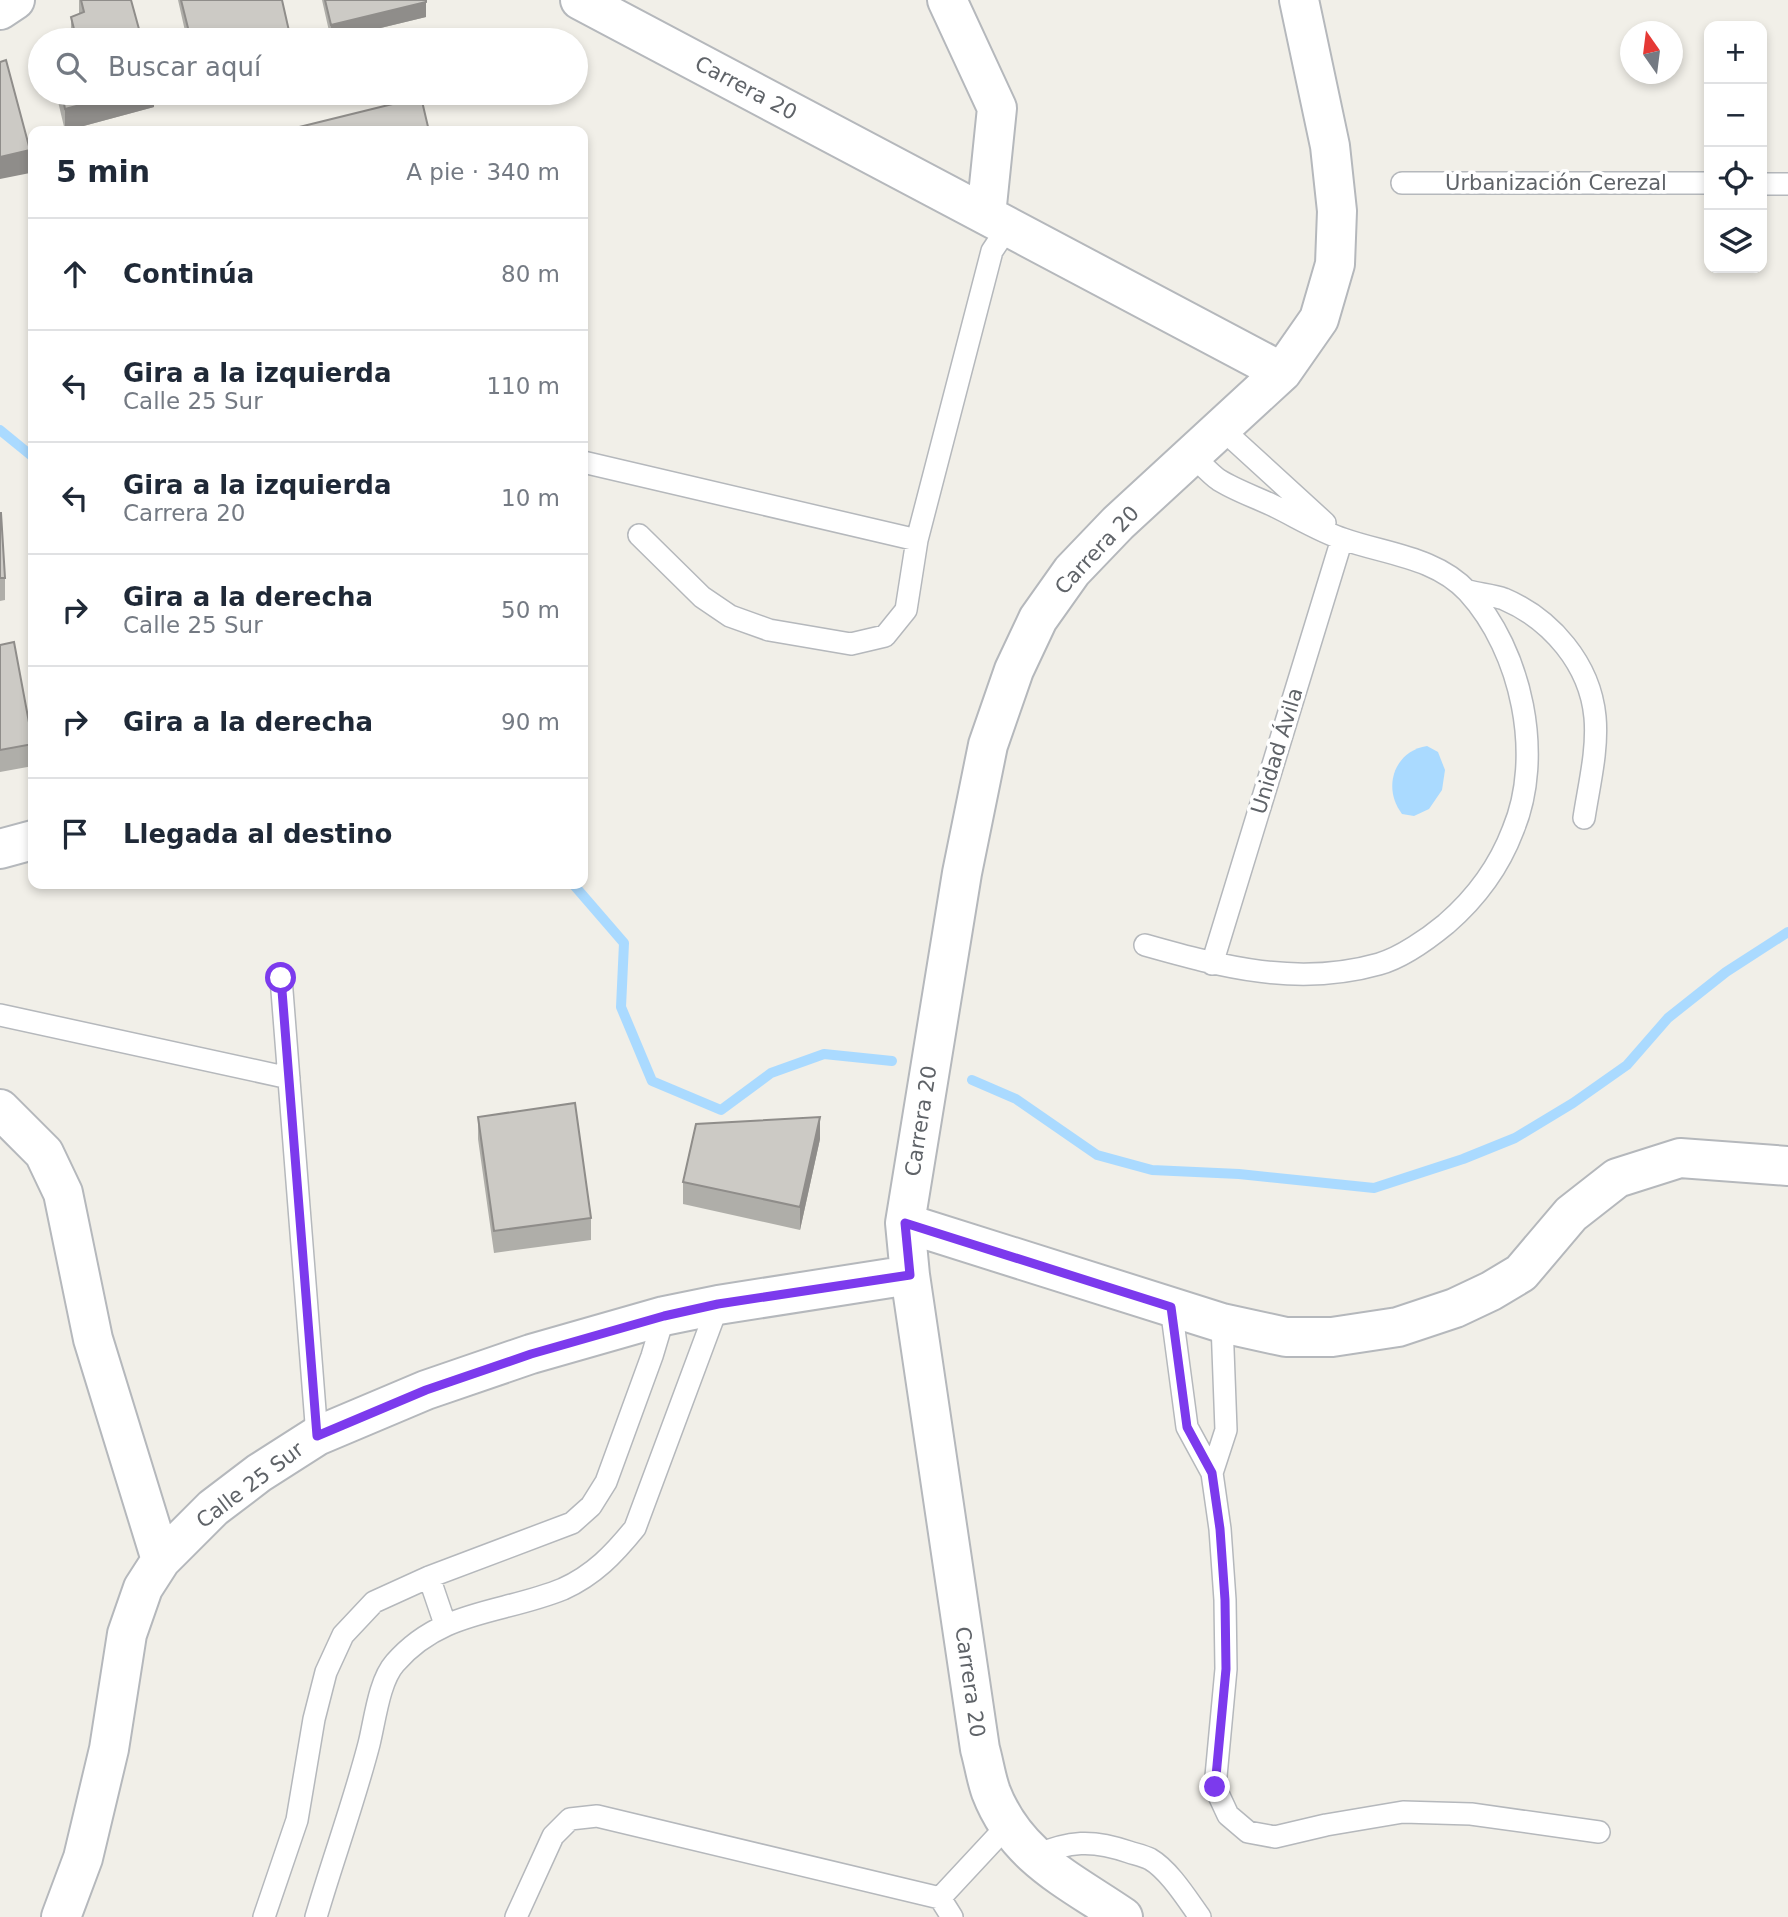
<!DOCTYPE html>
<html lang="es">
<head>
<meta charset="utf-8">
<style>
  :root { --surface:#fff; --page:#f6f6f7; --text:#1f2937; --muted:#747a83; --line:#e0e1e3 }
  body { margin:0; font-family:"DejaVu Sans",sans-serif; background:var(--page); color:var(--text) }
  .controls { position:absolute; right:21px; top:21px; display:grid; overflow:hidden; border-radius:14px; box-shadow:0 4px 10px #0003 }
  .controls button { width:63px; height:63px; display:grid; place-items:center; padding:0; border:0; border-bottom:2px solid var(--line); background:var(--surface); color:var(--text); font:35px sans-serif }
  .compass { position:absolute; left:1620px; top:21px; width:63px; height:63px; border-radius:50%; background:var(--surface); box-shadow:0 4px 10px #0003; rotate:346deg }
  .stop { position:absolute; width:21px; height:21px; margin:-16px; border:5px solid #7c3aed; border-radius:50%; background:#fff }
  .stop.end { background:#7c3aed; border-color:#fff; box-shadow:0 2px 7px #0008 }
  .list { margin:0; padding:0; list-style:none }
  h2 { display:flex; justify-content:space-between; align-items:center; height:91px; margin:0; padding:0 28px; font-size:30px }
  h2 small { font-size:23px; font-weight:400; color:var(--muted) }
  .list li { display:grid; grid-template-columns:46px 1fr auto; gap:21px; align-items:center; box-sizing:border-box; height:112px; padding:0 28px; border-top:2px solid var(--line) }
  .list b { display:block; font-size:26px; white-space:nowrap }
  .list p { margin:0; font-size:23px; white-space:nowrap; color:var(--muted) }
  .list em { font-size:23px; font-style:normal; color:var(--muted) }
  .icon { flex:none; width:38px; height:38px; fill:none; stroke:currentColor; stroke-width:2; stroke-linecap:round; stroke-linejoin:round }
  .map { position:relative; flex:none; width:1788px; height:1917px; overflow:hidden }
  .search { position:absolute; background:var(--surface); box-shadow:0 4px 10px #0003; left:28px; top:28px; width:560px; height:77px; display:flex; align-items:center; gap:18px; box-sizing:border-box; padding:0 24px; border-radius:38px; color:var(--muted); font-size:26px }
  .panel { position:absolute; background:var(--surface); box-shadow:0 4px 10px #0003; left:28px; top:126px; width:560px; height:763px; border-radius:14px }
  .map>svg:first-child { display:block }
  .water { fill:#aadaff }
  .lines { fill:none; stroke-linecap:round; stroke-linejoin:round }
  .stream { stroke:#aadaff; stroke-width:10 }
  .lane-casing { stroke:#b5b8bc; stroke-width:24 }
  .street-casing { stroke:#b5b8bc; stroke-width:42 }
  .lane { stroke:#fff; stroke-width:21 }
  .street { stroke:#fff; stroke-width:38 }
  .wall { fill:#afaea9 }
  .shaded-wall { fill:#8f8d8a }
  .building { fill:#cccac5; stroke:#8f8d8a; stroke-width:2 }
  .route { stroke:#7c3aed; stroke-width:9 }
  .labels { text-anchor:middle; stroke-width:7; stroke-linejoin:round; paint-order:stroke }
  .street-label { font-size:21px; fill:#5f6368; stroke:#fff }
</style>
</head>
<body>
<div class="map">
<svg width="1788" height="1917" viewBox="0 0 1788 1917">
  <rect width="100%" height="100%" fill="#f1efe8"/>
  <!-- water -->
  <path class="water" d="M 1427,746 L 1438,752 L 1445,770 L 1442,790 L 1429,809 L 1414,816 L 1402,814 C 1382,788 1394,751 1427,746 Z"/>
  <g class="lines">
    <!-- stream -->
    <path class="stream" d="M 0,430 L 33,457
      M 573,884 L 624,943 L 621,1007 L 652,1081 L 721,1110 L 771,1073 L 824,1054 L 892,1061
      M 972,1080 L 1016,1099 L 1097,1155 L 1152,1170 L 1239,1174 L 1374,1188 L 1463,1159 L 1515,1138 L 1573,1103 L 1627,1065 L 1668,1018 L 1726,972 L 1788,932"/>
    <!-- lane casing -->
    <g class="lane-casing">
      <path id="lane" d="M 1402,183 L 1709,183
        M 1762,184 L 1788,184
        M 1221,428 L 1325,523
        M 583,462 L 917,540
        M 639,535 L 702,597 L 730,616 L 769,630 L 851,644 L 885,636 L 906,610 L 917,540 L 992,251 L 1008,227
        M 1468,591 C 1479,594 1493,595 1504,599 C 1551,619 1590,664 1595,717 C 1598,750 1589,785 1584,818
        M 1145,945 C 1223,967 1298,987 1379,964 C 1401,958 1429,938 1446,924 C 1476,898 1499,867 1513,830 C 1544,756 1522,651 1468,592 C 1436,557 1385,554 1343,539 C 1319,531 1295,516 1272,505 C 1255,497 1235,490 1219,480 C 1209,473 1201,463 1192,455
        M 1212,964 L 1342,539
        M 281,978 L 317,1436
        M 0,1015 L 289,1078
        M 1171,1307 L 1187,1427 L 1212,1473 L 1220,1529 L 1225,1600 L 1226,1669 L 1215,1787 L 1228,1815 L 1248,1832 L 1275,1837 L 1326,1825 L 1403,1812 L 1471,1814 L 1599,1832
        M 1212,1473 L 1226,1430 L 1222,1323
        M 429,1577 L 445,1624
        M 1034,1856 C 1069,1841 1092,1839 1129,1852 C 1135,1854 1144,1856 1150,1859 C 1169,1870 1187,1899 1200,1917
        M 940,1898 L 1007,1826
        M 264,1917 L 297,1820 L 314,1719 L 326,1672 L 343,1635 L 374,1602 L 429,1577 L 572,1523 L 591,1506 L 606,1482 L 652,1356 L 664,1316
        M 316,1917 C 333,1859 354,1802 369,1744 C 375,1720 379,1681 395,1663 C 442,1609 502,1614 563,1589 C 594,1575 614,1554 635,1528 L 718,1305
        M 516,1917 L 553,1836 L 570,1819 L 597,1816 L 940,1898 L 952,1917"/>
    </g>
    <!-- street casing -->
    <g class="street-casing">
      <path id="street" d="M 580,0 L 1282,372
        M 947,0 L 997,108 L 986,215
        M 0,10 L 15,0
        M 0,849 L 33,840
        M 0,1109 L 44,1153 L 63,1193 L 93,1339 L 161,1560
        M 905,1223 L 1222,1323 L 1286,1337 L 1332,1337 L 1398,1327 L 1455,1308 L 1491,1291 L 1521,1273 L 1571,1214 L 1617,1178 L 1680,1158 L 1788,1166
        M 61,1917 L 83,1858 L 109,1749 L 127,1634 L 143,1588 L 161,1560 L 213,1508 L 259,1473 L 317,1436 L 426,1390 L 531,1354 L 664,1316 L 718,1305 L 910,1275
        M 1123,1917 C 1069,1880 1016,1857 991,1792 C 986,1778 984,1763 980,1749 L 910,1275 L 905,1223 L 962,873 L 988,745 L 1014,670 L 1038,619 L 1072,571 L 1118,523 L 1282,372 L 1319,319 L 1335,264 L 1337,211 L 1330,146 L 1299,0"/>
    </g>
    <!-- lane -->
    <use href="#lane" class="lane"/>
    <!-- street -->
    <use href="#street" class="street"/>
  </g>
  <!-- wall -->
  <path class="wall" d="M 79,0 L 131,0 L 142,40 L 48,40 L 48,37 L 71,30 L 71,17 L 79,14 Z
    M 178,0 L 282,0 L 289,40 L 187,40 Z
    M 322,0 L 426,0 L 426,17 L 331,40 Z
    M 56,93 L 154,93 L 154,107 L 65,131 Z
    M 0,513 L 5,578 L 5,600 L 0,601 Z
    M 0,645 L 33,744 L 33,766 L 0,772 Z
    M 206,884 L 221,884 L 221,886 Z
    M 478,1117 L 591,1218 L 591,1240 L 494,1253 L 478,1139 Z
    M 820,1139 L 800,1230 L 683,1204 L 683,1182 Z"/>
  <!-- shaded-wall -->
  <path class="shaded-wall" d="M 426,2 L 426,17 L 331,40 L 331,25 Z
    M 289,31 L 289,40 L 247,40 Z
    M 126,93 L 154,93 L 154,107 L 65,131 L 65,109 Z
    M 30,150 L 30,173 L 0,179 L 0,157 Z
    M 820,1117 L 820,1139 L 800,1230 L 800,1207 Z"/>
  <!-- building -->
  <path class="building" d="M 81,0 L 131,0 L 142,40 L 49,40 L 48,37 L 74,29 L 71,17 L 84,12 Z
    M 181,0 L 282,0 L 289,31 L 247,40 L 219,40 L 219,39 L 211,40 L 191,40 Z
    M 325,0 L 426,0 L 426,2 L 331,25 Z
    M 6,60 L 30,150 L 0,157 L 0,62 Z
    M 62,93 L 126,93 L 65,109 Z
    M 421,97 L 429,131 L 283,131 Z
    M 0,513 L 1,513 L 5,578 L 0,578 Z
    M 14,642 L 33,744 L 0,750 L 0,645 Z
    M 575,1103 L 591,1218 L 494,1231 L 478,1117 Z
    M 820,1117 L 800,1207 L 683,1182 L 696,1124 Z"/>
  <g class="lines">
    <!-- route -->
    <path class="route" d="M 281,978 L 317,1436 L 426,1390 L 531,1354 L 664,1316 L 718,1304 L 910,1275 L 905,1223 L 1171,1307 L 1187,1427 L 1212,1473 L 1220,1529 L 1225,1600 L 1226,1669 L 1215,1787"/>
  </g>
  <g class="labels">
    <!-- street labels -->
    <g class="street-label">
      <text transform="translate(746 88) rotate(28)" y="7">Carrera 20</text>
      <text x="1556" y="190">Urbanización Cerezal</text>
      <text transform="translate(1097 550) rotate(-47)" y="7">Carrera 20</text>
      <text transform="translate(1277 751) rotate(-73)" y="7">Unidad Ávila</text>
      <text transform="translate(921 1121) rotate(-81)" y="7">Carrera 20</text>
      <text transform="translate(250 1485) rotate(-37)" y="7">Calle 25 Sur</text>
      <text transform="translate(970 1682) rotate(82)" y="7">Carrera 20</text>
    </g>
  </g>
</svg>
<div class="controls">
<button>+</button>
<button>−</button>
<button><svg class="icon" aria-label="locate" viewBox="0 0 24 24"><circle cx="12" cy="12" r="6"/><path d="M12 2v4M12 18v4M2 12h4M18 12h4"/></svg></button>
<button><svg class="icon" aria-label="layers" viewBox="0 0 24 24"><path d="M12 4l9 5-9 5-9-5zM3 14l9 5 9-5"/></svg></button>
</div>
<svg class="compass" viewBox="-18 -18 36 36"><path d="M0-13l5 13h-10z" fill="#e53935"/><path d="M0 13l5-13h-10z" fill="#747a83"/></svg>
<div class="stop" style="left:281px;top:978px"></div>
<div class="stop end" style="left:1215px;top:1787px"></div>
<div class="search"><svg class="icon" aria-label="search" viewBox="0 0 24 24"><circle cx="10" cy="10" r="6"/><path d="M15 15l6 6"/></svg>Buscar aquí</div>
<section class="panel">
<h2>5 min<small>A pie · 340 m</small></h2>
<ul class="list">
<li><svg class="icon" aria-label="ahead" viewBox="0 0 24 24"><path d="M12 20V5M6 11l6-6 6 6"/></svg><div><b>Continúa</b></div><em>80 m</em></li>
<li><svg class="icon" aria-label="left" viewBox="0 0 24 24"><path d="M17 20v-9H6M10 6l-5 5 5 5"/></svg><div><b>Gira a la izquierda</b><p>Calle 25 Sur</p></div><em>110 m</em></li>
<li><svg class="icon" aria-label="left" viewBox="0 0 24 24"><path d="M17 20v-9H6M10 6l-5 5 5 5"/></svg><div><b>Gira a la izquierda</b><p>Carrera 20</p></div><em>10 m</em></li>
<li><svg class="icon" aria-label="right" viewBox="0 0 24 24"><path d="M7 20v-9h11M14 6l5 5-5 5"/></svg><div><b>Gira a la derecha</b><p>Calle 25 Sur</p></div><em>50 m</em></li>
<li><svg class="icon" aria-label="right" viewBox="0 0 24 24"><path d="M7 20v-9h11M14 6l5 5-5 5"/></svg><div><b>Gira a la derecha</b></div><em>90 m</em></li>
<li><svg class="icon" aria-label="arrive" viewBox="0 0 24 24"><path d="M6 21V4h12l-3 4 3 4H6"/></svg><div><b>Llegada al destino</b></div></li>
</ul>
</section>
</div>
</body>
</html>
